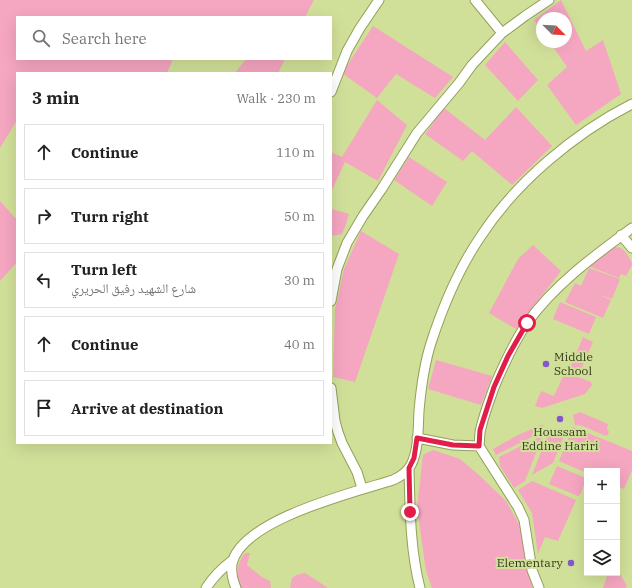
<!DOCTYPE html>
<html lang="en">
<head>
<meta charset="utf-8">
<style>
  :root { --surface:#fff; --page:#f6f6f6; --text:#222; --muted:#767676; --line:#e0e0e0 }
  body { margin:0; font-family:"IBM Plex Serif","Noto Naskh Arabic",serif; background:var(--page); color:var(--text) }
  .controls { position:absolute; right:12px; bottom:12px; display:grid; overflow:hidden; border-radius:0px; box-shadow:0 4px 16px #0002 }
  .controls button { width:36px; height:36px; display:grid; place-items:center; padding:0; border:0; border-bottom:1px solid var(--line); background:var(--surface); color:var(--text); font:20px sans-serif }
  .compass { position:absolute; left:536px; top:12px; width:36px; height:36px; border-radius:50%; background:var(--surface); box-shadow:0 4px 16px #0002; rotate:114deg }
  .stop { position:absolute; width:12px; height:12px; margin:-9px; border:3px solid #e11d48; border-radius:50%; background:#fff }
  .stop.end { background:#e11d48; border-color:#fff; box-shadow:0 1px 4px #0008 }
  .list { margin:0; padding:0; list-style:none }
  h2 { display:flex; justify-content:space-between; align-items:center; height:52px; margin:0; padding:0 16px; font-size:17px }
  h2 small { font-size:13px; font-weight:400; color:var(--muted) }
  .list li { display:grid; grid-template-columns:26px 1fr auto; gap:12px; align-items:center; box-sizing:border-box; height:56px; margin:0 8px 8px; padding:0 8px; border:1px solid var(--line); border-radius:0px }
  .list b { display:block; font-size:15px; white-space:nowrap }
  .list p { margin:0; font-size:13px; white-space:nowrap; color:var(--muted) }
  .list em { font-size:13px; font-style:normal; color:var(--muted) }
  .icon { flex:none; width:22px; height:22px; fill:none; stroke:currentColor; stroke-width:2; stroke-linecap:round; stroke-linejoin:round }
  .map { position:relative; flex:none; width:632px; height:588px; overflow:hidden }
  .search { position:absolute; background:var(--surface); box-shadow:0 4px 16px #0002; left:16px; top:16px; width:316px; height:44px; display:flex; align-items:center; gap:10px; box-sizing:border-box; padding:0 14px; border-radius:0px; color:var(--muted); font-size:15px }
  .panel { position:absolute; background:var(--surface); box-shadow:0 4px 16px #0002; left:16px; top:72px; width:316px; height:372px; border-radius:0px }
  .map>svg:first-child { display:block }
  .green { fill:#f5a6c0 }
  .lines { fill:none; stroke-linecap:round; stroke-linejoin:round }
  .minor-casing { stroke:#92a05b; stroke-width:11 }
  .minor { stroke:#fff; stroke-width:9 }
  .route { stroke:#e11d48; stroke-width:5 }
  .poi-dot { fill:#8455cd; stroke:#d1e099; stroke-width:1.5 }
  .labels { text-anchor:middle; stroke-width:4; stroke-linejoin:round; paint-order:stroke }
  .poi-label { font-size:12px; fill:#353b1e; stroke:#d1e099; text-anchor:start }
</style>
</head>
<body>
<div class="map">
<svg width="632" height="588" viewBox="0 0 632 588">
  <rect width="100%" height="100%" fill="#d1e099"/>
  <!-- green -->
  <path class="green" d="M 0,0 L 314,0 L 305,17 L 17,17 L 17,59 L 173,59 L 167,73 L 17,73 L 17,120 L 0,148 Z
    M 561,0 L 586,51 L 603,40 L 621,94 L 576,125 L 547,85 L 567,67 L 550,42 L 566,42 L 566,18 L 542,18 L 542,31 L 534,20 Z
    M 373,26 L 453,77 L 435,98 L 396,74 L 377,98 L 342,73 Z
    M 505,42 L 538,80 L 518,101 L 485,65 Z
    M 246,59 L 285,59 L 278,73 L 235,73 Z
    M 377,100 L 407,125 L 378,181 L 345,162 L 331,192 L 331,152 L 342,157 Z
    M 516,107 L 552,146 L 512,185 L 472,151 L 463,161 L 425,134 L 444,108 L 485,140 Z
    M 409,157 L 447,182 L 432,206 L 394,180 Z
    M 0,201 L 17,220 L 17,262 L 0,281 Z
    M 331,208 L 332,209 L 349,214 L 345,227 L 342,234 L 331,236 Z
    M 361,231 L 399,254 L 355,382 L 333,377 L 335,310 L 344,269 Z
    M 533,245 L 561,271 L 516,329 L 489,313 L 518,259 Z
    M 614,247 C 624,246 628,256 632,263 L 632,265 L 626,276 L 621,274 L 619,278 L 588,266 Z
    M 589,268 L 620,279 L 612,299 L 598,294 L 611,300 L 603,318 L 565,302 L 575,283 L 581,286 Z
    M 560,302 L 596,317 L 589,334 L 553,319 Z
    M 583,337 L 593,342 L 580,372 L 570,368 Z
    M 436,360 L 492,376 L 481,405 L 428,389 Z
    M 565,372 L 591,382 L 592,385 L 585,394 L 542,408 L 535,406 L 541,391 L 554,396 Z
    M 580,412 L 608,424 L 607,428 L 609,432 L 607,436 C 596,433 586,425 575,425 L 573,415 Z
    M 541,425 L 544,426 L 544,431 L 496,455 L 493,449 L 518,435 Z
    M 573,427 L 632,451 L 632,470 L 624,489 L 617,486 L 617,471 L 587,471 L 587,473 L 559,461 Z
    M 567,429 L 553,463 L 532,475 L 548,434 Z
    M 543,435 L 525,481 L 514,488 L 500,466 L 499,457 Z
    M 433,450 L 460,459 L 480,476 L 506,501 L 520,526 L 532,588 L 432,588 L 426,571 L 417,508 L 423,455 Z
    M 557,466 L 586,478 L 586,480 L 580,495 L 578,496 L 549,484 Z
    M 532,481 L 576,500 L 558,541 L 545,537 L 538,554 L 532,513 L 518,490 Z
    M 245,553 L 250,553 L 247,565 L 262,577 L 270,581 L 271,588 L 241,588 C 236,574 236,565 245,553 Z
    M 617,569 L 618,570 L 627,586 L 626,588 L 603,588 L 608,573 L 617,573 Z
    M 305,573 L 328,588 L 290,588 L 292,578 L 296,575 Z"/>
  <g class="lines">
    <!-- minor casing -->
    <g class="minor-casing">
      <path id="minor" d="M 475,0 L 502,33
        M 331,92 L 347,51 L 360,28 L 379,0
        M 621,235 L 632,248
        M 331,301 L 337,269 L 347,243 L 363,216 L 381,190 L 417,133 L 459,83 L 472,65 L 502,33 L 525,16 L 549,0
        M 331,388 L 335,421 L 338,432 L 342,443 L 357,472 L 362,488
        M 417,438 L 453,445 L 479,446 C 480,440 479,434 481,428 C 484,414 490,399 495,385 C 504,364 514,342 527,323 C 555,284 594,256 632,228
        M 479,446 L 518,507 L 524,520 L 532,570 L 539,588
        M 409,468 C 410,508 410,549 420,588
        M 206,588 C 214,576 222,568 233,560
        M 236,588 C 233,581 231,572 232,564 C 240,520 355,492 393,480 C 400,477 407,472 411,465 C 419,449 418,428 419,411 C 421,388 424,365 431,343 C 443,306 459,268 481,236 C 516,182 575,133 632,104"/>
    </g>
    <!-- minor -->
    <use href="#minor" class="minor"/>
  </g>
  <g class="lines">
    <!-- route -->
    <path class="route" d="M 410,512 L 409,468 L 414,458 L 417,438 L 453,445 L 479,446 L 480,430 L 494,387 L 508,356 L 527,323"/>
  </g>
  <!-- markers -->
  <g class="poi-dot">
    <circle cx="546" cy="364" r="4"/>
    <circle cx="560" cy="419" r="4"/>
    <circle cx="571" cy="563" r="4"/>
  </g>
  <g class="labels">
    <!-- poi labels -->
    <g class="poi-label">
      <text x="554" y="361">Middle<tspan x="554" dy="14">School</tspan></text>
      <text x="560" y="436" text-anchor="middle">Houssam<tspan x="560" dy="14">Eddine Hariri</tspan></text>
      <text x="563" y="567" text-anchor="end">Elementary</text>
    </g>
  </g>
</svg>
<div class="controls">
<button>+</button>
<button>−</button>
<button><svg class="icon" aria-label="layers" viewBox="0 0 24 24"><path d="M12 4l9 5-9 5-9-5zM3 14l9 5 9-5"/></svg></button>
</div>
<svg class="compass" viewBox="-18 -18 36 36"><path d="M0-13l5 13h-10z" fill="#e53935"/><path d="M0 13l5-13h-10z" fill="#767676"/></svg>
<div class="stop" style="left:527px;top:323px"></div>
<div class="stop end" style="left:410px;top:512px"></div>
<div class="search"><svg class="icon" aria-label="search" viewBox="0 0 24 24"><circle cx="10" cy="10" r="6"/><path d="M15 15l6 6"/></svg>Search here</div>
<section class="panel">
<h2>3 min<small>Walk · 230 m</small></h2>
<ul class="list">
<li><svg class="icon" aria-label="ahead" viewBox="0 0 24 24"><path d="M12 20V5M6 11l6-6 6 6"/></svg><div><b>Continue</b></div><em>110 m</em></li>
<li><svg class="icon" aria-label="right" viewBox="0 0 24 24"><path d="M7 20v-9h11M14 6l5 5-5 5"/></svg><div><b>Turn right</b></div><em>50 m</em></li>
<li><svg class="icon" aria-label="left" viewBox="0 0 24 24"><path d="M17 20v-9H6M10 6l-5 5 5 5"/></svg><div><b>Turn left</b><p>شارع الشهيد رفيق الحريري</p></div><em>30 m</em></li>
<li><svg class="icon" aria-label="ahead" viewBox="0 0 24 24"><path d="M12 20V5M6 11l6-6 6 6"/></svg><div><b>Continue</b></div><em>40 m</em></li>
<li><svg class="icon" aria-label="arrive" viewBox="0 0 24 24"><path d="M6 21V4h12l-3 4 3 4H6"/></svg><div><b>Arrive at destination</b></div></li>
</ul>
</section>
</div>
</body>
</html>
